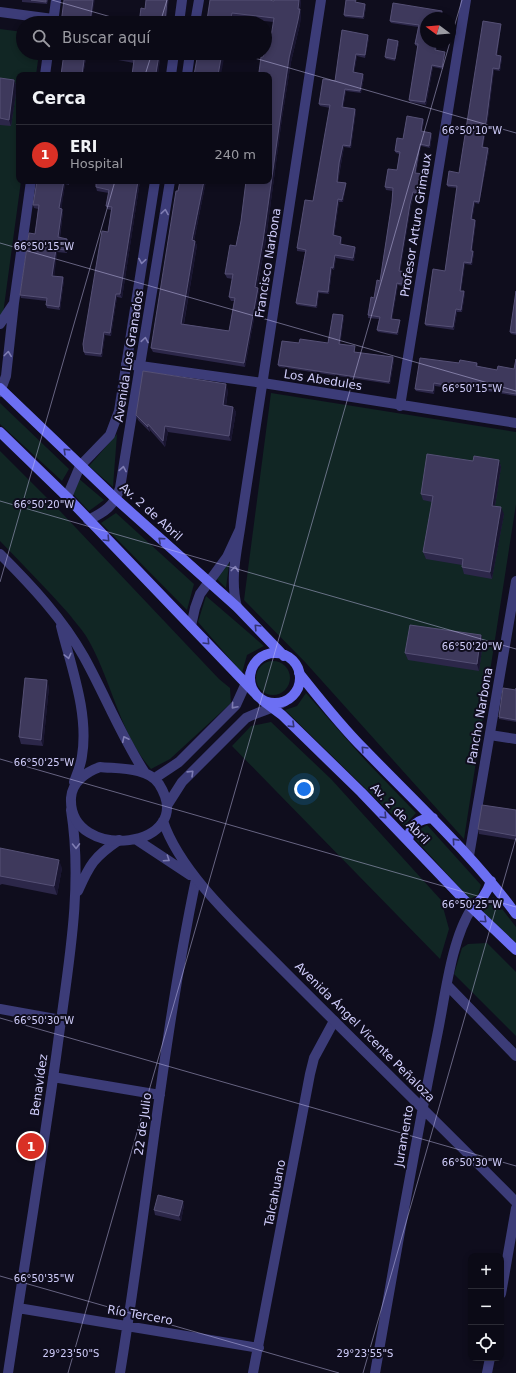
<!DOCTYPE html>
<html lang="es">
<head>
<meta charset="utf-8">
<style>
  :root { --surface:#0b0a16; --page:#191823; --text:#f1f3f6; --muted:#9a9aa1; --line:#2b2b35; --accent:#d93025 }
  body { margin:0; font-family:"DejaVu Sans",sans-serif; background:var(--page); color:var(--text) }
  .controls { position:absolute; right:12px; bottom:12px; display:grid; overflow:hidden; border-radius:8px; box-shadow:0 2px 6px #0003 }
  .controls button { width:36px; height:36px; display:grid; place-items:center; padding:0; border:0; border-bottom:1px solid var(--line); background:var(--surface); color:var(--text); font:20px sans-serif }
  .compass { position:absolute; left:420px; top:12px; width:36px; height:36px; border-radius:50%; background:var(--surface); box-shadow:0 2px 6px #0003; rotate:286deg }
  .you { position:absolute; left:304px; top:789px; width:14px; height:14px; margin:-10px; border:3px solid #fff; border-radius:50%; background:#1a73e8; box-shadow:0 0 0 6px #1a73e833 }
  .badge { display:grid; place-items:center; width:26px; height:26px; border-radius:50%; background:var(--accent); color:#fff; font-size:13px; font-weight:700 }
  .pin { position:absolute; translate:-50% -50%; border:2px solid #fff; box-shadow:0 1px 4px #0006 }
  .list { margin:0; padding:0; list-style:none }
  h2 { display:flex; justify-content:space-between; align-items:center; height:52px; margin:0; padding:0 16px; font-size:17px }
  h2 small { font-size:13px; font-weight:400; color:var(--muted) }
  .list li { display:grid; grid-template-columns:26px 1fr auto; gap:12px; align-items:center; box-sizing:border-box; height:60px; padding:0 16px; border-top:1px solid var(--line) }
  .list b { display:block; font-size:15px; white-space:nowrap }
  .list p { margin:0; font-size:13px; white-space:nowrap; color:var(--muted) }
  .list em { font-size:13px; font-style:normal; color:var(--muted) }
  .icon { flex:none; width:22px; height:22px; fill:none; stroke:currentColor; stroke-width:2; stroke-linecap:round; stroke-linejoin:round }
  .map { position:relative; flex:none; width:516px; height:1373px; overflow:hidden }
  .search { position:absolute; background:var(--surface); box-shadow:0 2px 6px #0003; left:16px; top:16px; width:256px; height:44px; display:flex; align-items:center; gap:10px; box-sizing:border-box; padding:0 14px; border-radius:22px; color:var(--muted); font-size:15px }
  .panel { position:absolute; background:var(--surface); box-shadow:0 2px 6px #0003; left:16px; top:72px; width:256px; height:112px; border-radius:8px }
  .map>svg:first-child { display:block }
  .green { fill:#112624 }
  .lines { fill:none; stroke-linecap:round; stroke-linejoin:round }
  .minor { stroke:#3c3c78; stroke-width:10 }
  .tertiary { stroke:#3c3c78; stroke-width:10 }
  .secondary { stroke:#6c6ff3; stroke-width:10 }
  .wall { fill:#2c2749 }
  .shaded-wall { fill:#191530 }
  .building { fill:#3e395c; stroke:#555075 }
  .oneway { stroke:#7f7db3 }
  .oneway2 { stroke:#343473 }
  .ticks { fill:none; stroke:#d0cdfb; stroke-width:1; stroke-opacity:0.45 }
  .labels { text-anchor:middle; stroke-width:4; stroke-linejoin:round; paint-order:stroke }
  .street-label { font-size:12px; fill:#d0cdfb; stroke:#0f0d1d }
  .ticks-label { font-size:10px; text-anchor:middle; fill:#d0cdfb; stroke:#0f0d1d; stroke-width:4; stroke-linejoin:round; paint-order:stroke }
</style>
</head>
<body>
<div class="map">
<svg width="516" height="1373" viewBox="0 0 516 1373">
  <rect width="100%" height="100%" fill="#0f0d1d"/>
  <!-- green -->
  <path class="green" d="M 0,29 L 23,32 L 23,53 L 39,53 L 36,75 L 19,75 L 19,181 L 21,181 L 3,314 L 0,317 Z
    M 271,393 L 516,432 L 516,504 L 464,839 L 305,662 L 244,600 Z
    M 0,403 L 69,469 L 62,481 L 0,424 Z
    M 117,434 L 113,487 L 89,466 Z
    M 0,451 L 60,511 L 219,679 L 230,688 L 231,703 L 170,759 L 151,769 C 119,733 111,677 86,636 C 81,628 74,621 69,614 C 47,589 23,565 0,541 Z
    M 78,478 L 104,500 L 89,511 L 73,494 Z
    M 116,513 L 194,584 L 187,610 L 101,523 Z
    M 230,557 L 226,588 L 217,579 Z
    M 206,596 L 264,646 L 247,655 L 242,673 L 198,622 Z
    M256 678a17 17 0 1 1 34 0a17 17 0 1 1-34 0Z
    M 306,693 L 365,760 L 416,813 L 404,826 L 285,710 L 297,706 Z
    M 271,722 L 331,779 L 441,900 L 449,929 L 440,959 L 232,746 L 251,726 Z
    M 427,825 L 481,885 L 478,895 L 470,899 L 415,839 L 417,831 Z
    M 493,897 L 516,927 L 516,943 L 483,912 Z
    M 487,943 L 516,972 L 516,1036 L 454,974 L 462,948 L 468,944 Z"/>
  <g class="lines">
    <!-- minor -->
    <path class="minor" d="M 0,12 L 53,19
      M 53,23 L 56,0
      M 179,23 L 182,0
      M 195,23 L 199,0
      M 45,75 L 48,53
      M 171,75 L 174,53
      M 187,75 L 190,53
      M 14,303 L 31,181
      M 0,324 L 14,303 L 6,376 L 0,392
      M 126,364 L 263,383 L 516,423
      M 400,406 L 466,0
      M 67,497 L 80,466 L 110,435 L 119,411 L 155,181
      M 88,520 C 105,512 114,506 120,488 L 170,181
      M 240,529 L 321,0
      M 191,626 L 195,608 L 200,594 L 227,557 L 240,529 C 236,555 230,581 237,607
      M 490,735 L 516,739
      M 469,856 L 516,581
      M 78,891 C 90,864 94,857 119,840
      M 447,985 L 516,1056
      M 0,1009 L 61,1020
      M 53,1077 L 160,1095
      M 501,1294 L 516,1208
      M 18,1308 L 259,1348
      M 8,1373 C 25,1260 44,1148 59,1035 C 69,961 83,885 71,810
      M 120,1373 C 147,1209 162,1042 196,879
      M 253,1373 L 310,1074 L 314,1058 L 334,1021
      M 487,1373 L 490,1358"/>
    <!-- tertiary -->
    <path class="tertiary" d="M 0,554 C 31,585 63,619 84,657 C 105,695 121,736 145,773
      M 61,626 C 71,667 89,713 82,756 C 81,765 77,774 74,782
      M 100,767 C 118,769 148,767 159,784 C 200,849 68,864 71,798 C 72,782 86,772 100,767 Z
      M 155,778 L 179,762 L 236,705 L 251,672
      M 168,804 L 182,782 L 246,718 C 259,711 273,709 285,701
      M 163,821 C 181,875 244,930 284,971 C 361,1048 439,1124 516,1202
      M 137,840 L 190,875
      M 375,1373 C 395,1260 414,1148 437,1036 C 445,998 451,939 472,908"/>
    <!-- secondary -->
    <path class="secondary" d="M 0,388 L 116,499 L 237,607 L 284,656
      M 0,432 L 67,497 L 255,693
      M250 678a25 25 0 1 1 50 0a25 25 0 1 1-50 0Z
      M 299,673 C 319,698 340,725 364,749 C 416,803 471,853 516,914
      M 262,700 L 282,715 L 361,792 L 472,908 L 516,950
      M 408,841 C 410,825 417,819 433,818
      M 472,908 C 482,901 487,893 491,881"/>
  </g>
  <!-- wall -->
  <path class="wall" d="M 22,0 L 48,0 L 47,4 L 22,2 Z
    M 274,0 L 301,0 L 300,10 L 301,14 L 300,24 L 291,62 L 282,118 L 265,246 L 257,288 L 259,292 L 245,367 L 153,352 L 151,348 L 180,181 L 206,181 L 194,241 L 197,245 L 184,324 L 229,331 L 234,301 L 231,301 L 229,297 L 233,279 L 227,278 L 225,274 L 236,246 L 269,75 L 260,75 L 259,72 L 263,57 L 271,37 L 274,22 L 234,18 L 233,23 L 208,23 L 207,20 L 274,1 Z
    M 356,3 L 365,4 L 366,6 L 364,19 L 345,17 L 344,15 Z
    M 443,13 L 442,18 L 426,18 L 426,42 L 438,42 L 436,50 L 445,54 L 443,69 L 433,67 L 426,105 L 410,102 L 409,100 L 418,46 L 416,46 L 415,44 L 418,27 L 391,23 L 390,21 Z
    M 501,26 L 497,56 L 502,58 L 500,71 L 494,70 L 488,118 L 483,147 L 489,151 L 479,204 L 475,203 L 472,220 L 475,220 L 476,222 L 472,251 L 473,251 L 474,253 L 472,265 L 465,264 L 461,291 L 464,291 L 465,293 L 462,312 L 457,312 L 454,330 L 426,326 L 425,324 L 445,271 L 457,188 L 448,187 L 447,185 L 459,173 Z
    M 369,38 L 365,58 L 357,56 L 354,73 L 364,77 L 361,93 L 346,91 L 343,108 L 356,111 L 351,148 L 344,147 L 338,182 L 346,183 L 346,185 L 343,202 L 339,202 L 334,236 L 341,237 L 342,239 L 341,245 L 355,247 L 356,249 L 354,261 L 336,258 L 334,270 L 332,269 L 329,294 L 319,293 L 317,308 L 297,305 L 296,303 L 305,252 L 297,251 L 297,248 L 313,201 L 330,108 L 320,106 L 319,104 L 335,81 Z
    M 399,43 L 395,61 L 386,59 L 385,57 Z
    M 58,53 L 87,53 L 83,75 L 61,75 L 64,55 L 58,54 Z
    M 118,53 L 159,53 L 159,55 L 160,59 L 158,73 L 134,63 L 118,60 L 117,57 Z
    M 0,78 L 14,80 L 17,87 L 11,126 L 0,125 Z
    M 423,119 L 424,121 L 422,131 L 432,135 L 430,148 L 421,146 L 416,173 L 424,174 L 425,176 L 422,195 L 414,194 L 411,206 L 400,271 L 408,274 L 406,287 L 398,285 L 392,319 L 400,322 L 398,335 L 378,332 L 377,330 L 379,319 L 368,318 L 368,315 L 380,281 L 392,202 L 393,191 L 386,190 L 385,187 L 397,170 L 399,154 L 396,153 L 395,151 L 403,139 Z
    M 37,181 L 69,181 L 69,185 L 65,184 L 61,209 L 62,209 L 63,212 L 60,238 L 67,239 L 68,242 L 67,253 L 57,252 L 54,276 L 63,277 L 64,280 L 60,310 L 47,308 L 46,305 L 47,301 L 21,298 L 20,295 L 35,234 L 38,209 L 34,208 L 33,205 Z
    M 140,181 L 122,298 L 117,297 L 111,336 L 105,335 L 102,357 L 85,355 L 84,352 L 108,232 L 111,210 L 107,209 L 106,206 L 109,193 L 97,191 L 96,187 Z
    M 516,291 L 516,335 L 511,334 L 510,332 Z
    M 344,317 L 340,344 L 355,349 L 355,352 L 393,357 L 394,360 L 390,384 L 279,367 L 278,365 L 299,343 L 328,343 Z
    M 516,359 L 516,396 L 463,387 L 463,390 L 435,386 L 434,394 L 416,391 L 415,389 L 459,363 L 477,363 L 478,365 L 477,366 L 497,370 L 514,369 Z
    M 228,390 L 226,406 L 233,407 L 236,412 L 231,441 L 168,432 L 165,447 L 150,430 L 150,432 L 138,420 L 136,415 Z
    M 499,460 L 501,467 L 495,506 L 504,514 L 492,579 L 464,574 L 462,567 L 462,565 L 426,559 L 423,552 L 432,502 L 423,500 L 421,494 L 473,461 Z
    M 481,635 L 483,642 L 479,671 L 408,660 L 405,653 Z
    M 49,687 L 43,746 L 21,744 L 19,737 Z
    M 516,688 L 516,722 L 499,719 L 499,717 L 516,690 Z
    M 516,810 L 516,840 L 479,834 L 478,829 Z
    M 0,848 L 62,868 L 57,895 L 2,884 L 0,885 Z
    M 184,1205 L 181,1221 L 155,1215 L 154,1210 Z"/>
  <!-- shaded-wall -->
  <path class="shaded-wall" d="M 93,0 L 95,0 L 91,23 L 90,23 Z
    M 167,0 L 169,0 L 166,23 L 165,23 Z
    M 299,0 L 301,0 L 300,10 L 301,14 L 300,24 L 291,62 L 282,118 L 265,246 L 256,292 L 255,287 L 281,113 Z
    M 365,4 L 366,6 L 364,19 L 363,17 Z
    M 442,11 L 443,13 L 442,18 L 441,18 Z
    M 232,13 L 234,18 L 233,23 L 231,23 Z
    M 501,24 L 501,26 L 496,58 L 496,55 Z
    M 368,35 L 369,38 L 365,58 L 365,55 Z
    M 398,41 L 399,43 L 395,61 L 395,59 Z
    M 436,42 L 438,42 L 436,52 L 435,50 Z
    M 445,52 L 445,54 L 443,69 L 442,67 Z
    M 85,53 L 87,53 L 83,75 L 82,75 Z
    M 158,53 L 159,53 L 159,55 L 160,59 L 158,75 L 156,73 Z
    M 222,53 L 225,53 L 221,75 L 218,75 Z
    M 356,54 L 357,56 L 354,75 L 353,72 Z
    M 501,56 L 502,58 L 500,71 L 499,69 Z
    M 432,65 L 433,67 L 426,105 L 425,102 Z
    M 493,68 L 494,70 L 488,118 L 482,149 L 482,147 Z
    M 363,74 L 364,77 L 361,93 L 360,91 Z
    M 14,80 L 17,87 L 11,126 L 9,120 Z
    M 345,89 L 346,91 L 343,110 L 342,107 Z
    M 355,109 L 356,111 L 351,148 L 350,146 Z
    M 423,119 L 424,121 L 422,133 L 421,131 Z
    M 431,133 L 432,135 L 430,148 L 429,146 Z
    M 420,144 L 421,146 L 416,175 L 415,173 Z
    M 343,145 L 344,147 L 337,184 L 337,182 Z
    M 488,148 L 489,151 L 479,204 L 479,202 Z
    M 424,174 L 425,176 L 422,195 L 421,193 Z
    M 64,181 L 65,184 L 61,212 L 59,208 Z
    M 138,181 L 140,181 L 122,298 L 120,294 Z
    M 204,181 L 206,181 L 193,245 L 192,240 Z
    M 346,183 L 346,185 L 343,202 L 342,200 Z
    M 413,192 L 414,194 L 411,206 L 400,273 L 399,271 L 410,204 Z
    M 338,199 L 339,202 L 334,238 L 333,235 Z
    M 474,201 L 475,203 L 472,222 L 471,219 Z
    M 62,209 L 63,212 L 59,241 L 58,237 Z
    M 475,220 L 476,222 L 472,253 L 471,251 Z
    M 341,237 L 342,239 L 341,247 L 340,244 Z
    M 67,239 L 68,242 L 67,253 L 66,250 Z
    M 195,241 L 197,245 L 183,328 L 181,324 Z
    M 355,247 L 356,249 L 354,261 L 353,258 Z
    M 56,249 L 57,252 L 54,279 L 52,276 Z
    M 473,251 L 474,253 L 472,265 L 471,263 Z
    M 335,255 L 336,258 L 334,270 L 333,268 Z
    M 464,262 L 465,264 L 461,293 L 460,291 Z
    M 331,267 L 332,269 L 329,294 L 328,292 Z
    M 408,272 L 408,274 L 406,287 L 405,285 Z
    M 63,277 L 64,280 L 60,310 L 59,307 Z
    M 397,283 L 398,285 L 392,322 L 391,319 Z
    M 258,288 L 259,292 L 245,367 L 244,363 Z
    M 318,291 L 319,293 L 317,308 L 316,306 Z
    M 464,291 L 465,293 L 462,312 L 461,310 Z
    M 116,294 L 117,297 L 111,336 L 110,333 Z
    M 456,309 L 457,312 L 454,330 L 453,327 Z
    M 343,315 L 344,317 L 340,347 L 339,344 Z
    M 400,320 L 400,322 L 398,335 L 397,333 Z
    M 104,332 L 105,335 L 102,357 L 101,354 Z
    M 393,357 L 394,360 L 390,384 L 389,382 Z
    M 434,383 L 435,386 L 434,394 L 433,391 Z
    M 226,384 L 228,390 L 225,411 L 223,405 Z
    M 233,407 L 236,412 L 231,441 L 229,436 Z
    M 148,424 L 150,430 L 150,432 L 148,427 Z
    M 165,426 L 168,432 L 165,447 L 163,441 Z
    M 499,460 L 501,467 L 494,512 L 492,506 Z
    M 501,507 L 504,514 L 492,579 L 490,572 Z
    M 481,635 L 483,642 L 479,671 L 477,664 Z
    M 47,680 L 49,687 L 43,746 L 41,740 Z
    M 59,860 L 62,868 L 57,895 L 54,886 Z
    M 183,1201 L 184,1205 L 181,1221 L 179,1216 Z"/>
  <!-- building -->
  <path class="building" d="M 31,0 L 46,0 L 46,2 Z
    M 64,0 L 93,0 L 90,23 L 61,23 Z
    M 146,0 L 167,0 L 165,23 L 139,23 L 141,8 L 145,9 Z
    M 210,0 L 269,0 L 274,1 L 274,0 L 299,0 L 298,9 L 300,9 L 298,20 L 289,58 L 281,113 L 263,241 L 255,287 L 258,288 L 244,363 L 151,348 L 176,191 L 178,191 L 180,181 L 204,181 L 192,240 L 195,241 L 181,324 L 229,331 L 235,298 L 229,297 L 233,274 L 225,274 L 230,245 L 236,246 L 241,221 L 246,181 L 269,181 L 269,75 L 261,75 L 261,73 L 259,72 L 261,57 L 263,57 L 264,53 L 265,53 L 265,48 L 267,36 L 271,37 L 274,18 L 232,13 L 231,23 L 209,23 L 210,21 L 207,20 Z
    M 346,0 L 356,0 L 355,2 L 365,4 L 363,17 L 344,15 Z
    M 393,3 L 442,11 L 441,18 L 426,18 L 426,42 L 436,42 L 435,50 L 445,52 L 442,67 L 432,65 L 425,102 L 409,100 L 418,44 L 415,44 L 419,25 L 390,21 Z
    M 483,21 L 501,24 L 496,55 L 501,56 L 499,69 L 493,68 L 487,116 L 482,147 L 488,148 L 479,202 L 474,201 L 471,219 L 475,220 L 471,251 L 473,251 L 471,263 L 464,262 L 460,291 L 464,291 L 461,310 L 456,309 L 453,327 L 425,324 L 433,269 L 445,271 L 457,186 L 447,185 L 449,171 L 459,173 Z
    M 342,30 L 368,35 L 365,55 L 356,54 L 353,72 L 363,74 L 360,91 L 345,89 L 342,107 L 355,109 L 350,146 L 343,145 L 339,163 L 337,182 L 346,183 L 342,200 L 338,199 L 333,235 L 341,237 L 340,244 L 355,247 L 353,258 L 335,255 L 333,268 L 331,267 L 328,292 L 318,291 L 316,306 L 296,303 L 306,250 L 297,248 L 305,200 L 313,201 L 330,105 L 319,104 L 323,79 L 335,81 Z
    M 388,39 L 398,41 L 395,59 L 385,57 Z
    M 64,53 L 85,53 L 82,75 L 61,75 Z
    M 118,53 L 158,53 L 157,55 L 159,55 L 156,73 L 158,73 L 158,75 L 132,75 L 134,60 L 117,57 Z
    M 198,53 L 222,53 L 218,75 L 194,75 Z
    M 0,78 L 14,80 L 9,120 L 0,118 Z
    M 407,116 L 423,119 L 421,131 L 431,133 L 429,146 L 420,144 L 415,173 L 424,174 L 421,193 L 413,192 L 410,204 L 399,271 L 408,272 L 405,285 L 397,283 L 391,319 L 400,320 L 397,333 L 377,330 L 380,317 L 368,315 L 371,297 L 374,298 L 377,280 L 380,281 L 392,202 L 393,188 L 385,187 L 388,169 L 397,170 L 400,152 L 395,151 L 397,138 L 403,139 Z
    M 37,181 L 67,181 L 67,182 L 64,181 L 59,208 L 62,209 L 58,237 L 67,239 L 66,250 L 56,249 L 52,276 L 63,277 L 59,307 L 46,305 L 47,298 L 20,295 L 29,233 L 35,234 L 39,205 L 33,205 Z
    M 96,181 L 138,181 L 120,294 L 116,294 L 110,333 L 104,332 L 101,354 L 84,352 L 83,344 L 102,231 L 108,232 L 112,207 L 106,206 L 109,190 L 96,187 Z
    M 516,291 L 516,333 L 510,332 Z
    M 333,314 L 343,315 L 339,344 L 355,346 L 354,352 L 393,357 L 389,382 L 278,365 L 282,341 L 299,343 L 300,339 L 328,343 Z
    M 420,358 L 459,363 L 460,360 L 477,363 L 476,366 L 497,370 L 498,366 L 514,369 L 516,359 L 516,394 L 462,385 L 462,388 L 434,383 L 433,391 L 415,389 Z
    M 143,371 L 226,384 L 223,405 L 233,407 L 229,436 L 165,426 L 163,441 L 148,424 L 148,427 L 136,415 Z
    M 427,454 L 473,461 L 474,456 L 499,460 L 492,506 L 501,507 L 490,572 L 462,567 L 463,559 L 423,552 L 433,496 L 421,494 Z
    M 410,625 L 481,635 L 477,664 L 405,653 Z
    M 25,678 L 47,680 L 41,740 L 19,737 Z
    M 503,688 L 516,690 L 516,688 L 516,720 L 499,717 Z
    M 482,805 L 516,810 L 516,836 L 478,829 Z
    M 0,848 L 59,860 L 54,886 L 0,876 Z
    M 158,1195 L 183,1201 L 179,1216 L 154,1210 Z"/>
  <!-- one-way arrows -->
  <defs><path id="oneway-chevron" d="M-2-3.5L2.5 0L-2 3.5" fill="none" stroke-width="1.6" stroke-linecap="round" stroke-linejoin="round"/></defs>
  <g class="oneway">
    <use href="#oneway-chevron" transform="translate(165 212) rotate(-81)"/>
    <use href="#oneway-chevron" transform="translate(142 261) rotate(99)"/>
    <use href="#oneway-chevron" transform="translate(145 340) rotate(-81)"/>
    <use href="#oneway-chevron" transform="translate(8 354) rotate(-83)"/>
    <use href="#oneway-chevron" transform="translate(123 469) rotate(-80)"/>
    <use href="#oneway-chevron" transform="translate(235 569) rotate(-83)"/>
    <use href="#oneway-chevron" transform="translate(68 656) rotate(76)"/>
    <use href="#oneway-chevron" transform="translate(234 706) rotate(131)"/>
    <use href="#oneway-chevron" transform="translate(125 739) rotate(-116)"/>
    <use href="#oneway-chevron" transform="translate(191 773) rotate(-44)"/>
    <use href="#oneway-chevron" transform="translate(76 846) rotate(89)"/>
    <use href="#oneway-chevron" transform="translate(167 859) rotate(34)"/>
  </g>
  <g class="oneway2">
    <use href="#oneway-chevron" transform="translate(66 451) rotate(-136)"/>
    <use href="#oneway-chevron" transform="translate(107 539) rotate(46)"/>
    <use href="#oneway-chevron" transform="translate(161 540) rotate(-138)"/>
    <use href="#oneway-chevron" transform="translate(257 627) rotate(-134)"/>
    <use href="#oneway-chevron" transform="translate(207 642) rotate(46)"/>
    <use href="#oneway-chevron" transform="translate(292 725) rotate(44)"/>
    <use href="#oneway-chevron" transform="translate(364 749) rotate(-134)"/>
    <use href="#oneway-chevron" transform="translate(384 816) rotate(46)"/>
    <use href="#oneway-chevron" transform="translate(455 841) rotate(-132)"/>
    <use href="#oneway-chevron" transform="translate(484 920) rotate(43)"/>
  </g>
  <!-- ticks -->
  <path class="ticks" d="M 52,0 L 132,23M 160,23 L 167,0M 450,41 L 462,0M 237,53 L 516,133M 145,75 L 152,53M 0,243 L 516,391M 0,501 L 516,649M 0,582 L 115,181M 0,759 L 516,907M 0,1018 L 516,1166M 0,1276 L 339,1373M 68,1373 L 450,42M 363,1373 L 516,838"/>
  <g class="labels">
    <!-- street labels -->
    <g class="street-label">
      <text transform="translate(416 225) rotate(-81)" y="4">Profesor Arturo Grimaux</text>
      <text transform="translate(268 263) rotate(-81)" y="4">Francisco Narbona</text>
      <text transform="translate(129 356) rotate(-81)" y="4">Avenida Los Granados</text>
      <text transform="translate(323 380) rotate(9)" y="4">Los Abedules</text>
      <text transform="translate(151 512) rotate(42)" y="4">Av. 2 de Abril</text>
      <text transform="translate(480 716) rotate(-80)" y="4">Pancho Narbona</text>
      <text transform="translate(400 814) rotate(46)" y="4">Av. 2 de Abril</text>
      <text transform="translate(365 1032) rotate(45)" y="4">Avenida Ángel Vicente Peñaloza</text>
      <text transform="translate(39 1085) rotate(-82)" y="4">Benavídez</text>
      <text transform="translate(143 1124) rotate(-82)" y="4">22 de Julio</text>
      <text transform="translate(404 1136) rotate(-80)" y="4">Juramento</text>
      <text transform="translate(275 1193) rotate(-79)" y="4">Talcahuano</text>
      <text transform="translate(140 1315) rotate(10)" y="4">Río Tercero</text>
    </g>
  </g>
  <g class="ticks-label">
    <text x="472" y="134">66°50'10"W</text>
    <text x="44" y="250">66°50'15"W</text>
    <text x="472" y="392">66°50'15"W</text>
    <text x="44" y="508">66°50'20"W</text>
    <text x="472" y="650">66°50'20"W</text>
    <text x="44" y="766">66°50'25"W</text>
    <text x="472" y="908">66°50'25"W</text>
    <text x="44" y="1024">66°50'30"W</text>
    <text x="472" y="1166">66°50'30"W</text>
    <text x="44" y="1282">66°50'35"W</text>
    <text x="71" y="1357">29°23'50"S</text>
    <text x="365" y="1357">29°23'55"S</text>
  </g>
</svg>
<div class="controls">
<button>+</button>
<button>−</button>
<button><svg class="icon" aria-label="locate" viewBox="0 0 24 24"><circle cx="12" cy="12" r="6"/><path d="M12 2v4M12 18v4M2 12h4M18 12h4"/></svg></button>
</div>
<svg class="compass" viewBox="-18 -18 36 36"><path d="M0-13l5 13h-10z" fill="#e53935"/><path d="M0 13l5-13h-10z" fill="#9a9aa1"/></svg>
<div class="you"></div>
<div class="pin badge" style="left:31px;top:1146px">1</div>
<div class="search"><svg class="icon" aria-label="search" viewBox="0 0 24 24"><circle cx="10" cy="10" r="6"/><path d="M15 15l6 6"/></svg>Buscar aquí</div>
<section class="panel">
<h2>Cerca<small></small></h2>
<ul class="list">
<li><span class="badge">1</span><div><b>ERI</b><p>Hospital</p></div><em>240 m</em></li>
</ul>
</section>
</div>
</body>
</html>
